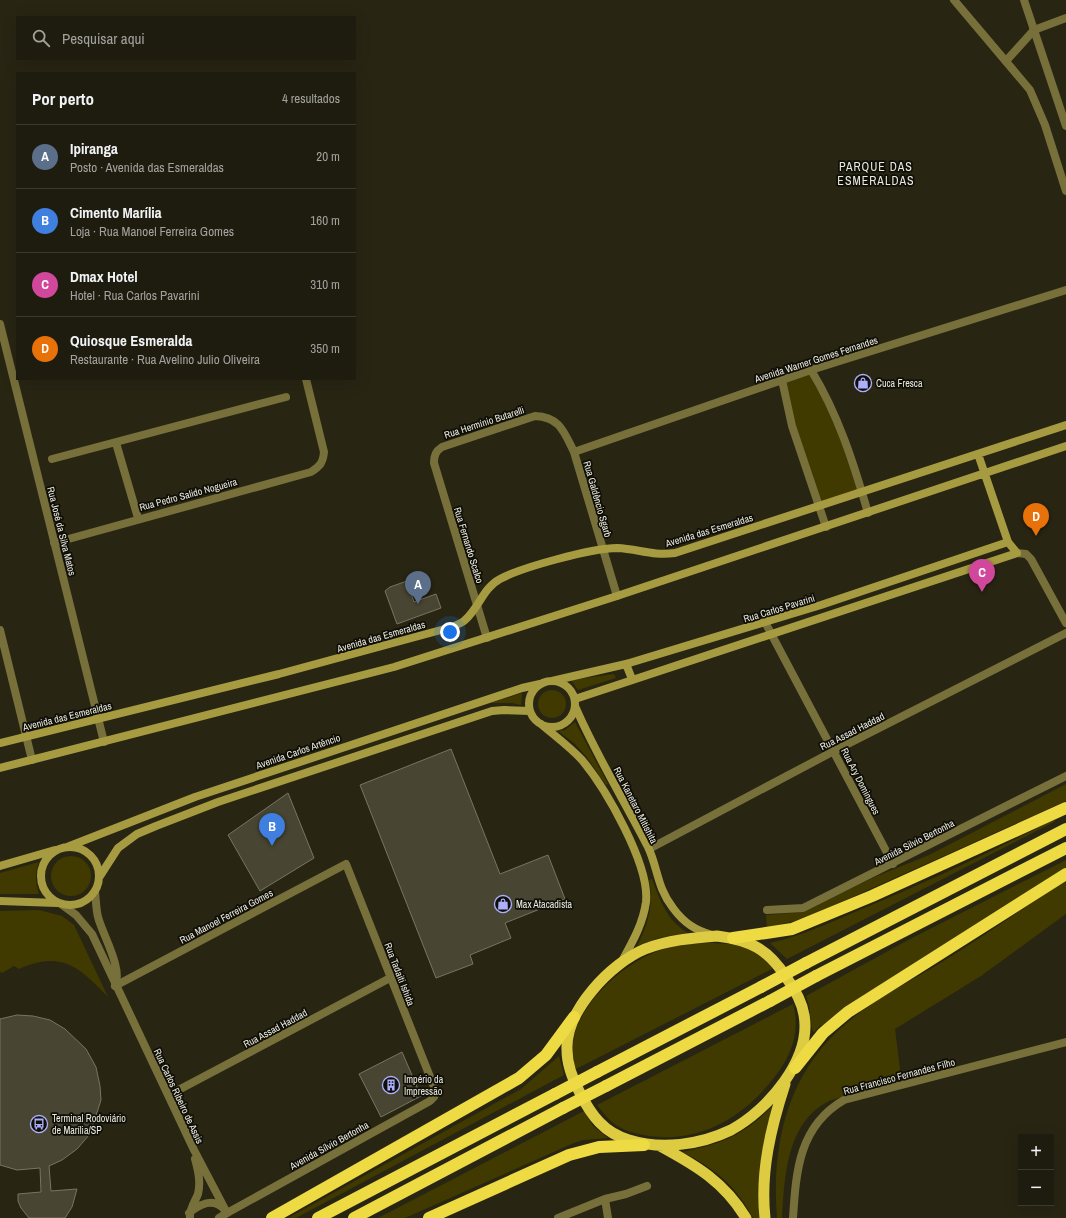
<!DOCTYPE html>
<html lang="pt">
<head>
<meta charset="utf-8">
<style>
  :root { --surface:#1e1c0e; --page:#262517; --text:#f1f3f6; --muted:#a1a19e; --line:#3c3a2e; --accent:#acaffb }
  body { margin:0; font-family:"Archivo Narrow",sans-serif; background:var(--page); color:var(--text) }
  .controls { position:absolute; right:12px; bottom:12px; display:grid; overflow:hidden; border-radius:0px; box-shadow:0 4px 16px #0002 }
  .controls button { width:36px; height:36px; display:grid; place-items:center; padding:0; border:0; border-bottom:1px solid var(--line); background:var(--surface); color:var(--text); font:20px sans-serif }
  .you { position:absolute; left:450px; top:632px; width:14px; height:14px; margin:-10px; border:3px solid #fff; border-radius:50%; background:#1a73e8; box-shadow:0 0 0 6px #1a73e833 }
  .badge { display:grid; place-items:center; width:26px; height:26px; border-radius:50%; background:var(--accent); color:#fff; font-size:13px; font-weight:700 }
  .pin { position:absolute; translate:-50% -33px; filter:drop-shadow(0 1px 2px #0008) }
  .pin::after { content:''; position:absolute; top:21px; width:14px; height:12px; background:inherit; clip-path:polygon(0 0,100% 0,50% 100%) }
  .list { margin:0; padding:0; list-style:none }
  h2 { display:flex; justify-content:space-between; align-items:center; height:52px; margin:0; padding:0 16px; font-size:17px }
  h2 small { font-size:13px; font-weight:400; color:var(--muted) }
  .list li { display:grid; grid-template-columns:26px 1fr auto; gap:12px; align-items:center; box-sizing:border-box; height:64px; padding:0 16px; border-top:1px solid var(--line) }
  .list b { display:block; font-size:15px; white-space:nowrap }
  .list p { margin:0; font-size:13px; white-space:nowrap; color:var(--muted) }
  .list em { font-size:13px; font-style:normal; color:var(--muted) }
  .icon { flex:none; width:22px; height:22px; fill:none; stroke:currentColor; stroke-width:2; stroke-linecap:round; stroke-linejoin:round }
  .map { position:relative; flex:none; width:1066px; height:1218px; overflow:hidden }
  .search { position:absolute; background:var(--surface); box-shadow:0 4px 16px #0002; left:16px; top:16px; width:340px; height:44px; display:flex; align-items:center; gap:10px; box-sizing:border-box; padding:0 14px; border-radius:0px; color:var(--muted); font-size:15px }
  .panel { position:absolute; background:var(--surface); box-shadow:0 4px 16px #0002; left:16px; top:72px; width:340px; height:308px; border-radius:0px }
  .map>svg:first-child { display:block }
  .green { fill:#403900 }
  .building { fill:#484532; stroke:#787561 }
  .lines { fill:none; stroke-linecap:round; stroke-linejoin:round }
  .minor { stroke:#77703b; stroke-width:8 }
  .tertiary { stroke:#77703b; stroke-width:8 }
  .secondary { stroke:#a79b41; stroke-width:8 }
  .trunk { stroke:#ddcb42; stroke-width:11 }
  .motorway { stroke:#eeda42; stroke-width:12 }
  .motorway-bridge { stroke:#eeda42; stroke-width:12 }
  .labels { text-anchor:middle; stroke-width:3.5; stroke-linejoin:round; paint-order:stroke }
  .street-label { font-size:10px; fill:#ebeade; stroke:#0f0e07 }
  .poi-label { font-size:10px; fill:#ebeade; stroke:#0f0e07; text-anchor:start }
  .quarter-label { font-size:12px; letter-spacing:1px; fill:#ebeade; stroke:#0f0e07 }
</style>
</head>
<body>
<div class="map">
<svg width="1066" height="1218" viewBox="0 0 1066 1218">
  <rect width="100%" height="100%" fill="#282513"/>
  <!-- green -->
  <path class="green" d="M 811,370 L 835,414 L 862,492 L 819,506 L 782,380 Z
    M 614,674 L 616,678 L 578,690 L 571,680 Z
    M538 704a14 14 0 1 1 28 0a14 14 0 1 1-28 0Z
    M 522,693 L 521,705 L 512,703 L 491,703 Z
    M 575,722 L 608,784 L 606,785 L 585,755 L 574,743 L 558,731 L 565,730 Z
    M 1066,784 L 1066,801 L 806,918 L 767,928 L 766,915 L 800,912 L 877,876 L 929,855 Z
    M 1053,820 L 1056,821 L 787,959 L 770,943 C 805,935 836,920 869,906 C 931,880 993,851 1053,820 Z
    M51 876a20 20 0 1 1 40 0a20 20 0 1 1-40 0Z
    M 1066,860 L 1066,868 L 823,1026 L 821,1025 L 814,1032 L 812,1030 L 809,1006 L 806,996 L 910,939 Z
    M 39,862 C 35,873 35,882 39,894 L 0,894 L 0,873 Z
    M 652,879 C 660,900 667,921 688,933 L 659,938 L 637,946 C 648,925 654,904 649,880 Z
    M 1066,880 L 1066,914 L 981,976 L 895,1029 L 900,1069 L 895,1081 L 829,1101 C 786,1123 785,1176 782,1218 L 777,1218 C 771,1143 788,1071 848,1022 C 876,998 911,981 942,962 C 984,936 1025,907 1066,880 Z
    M 39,910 L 62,916 L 74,925 L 108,997 C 79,967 62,950 19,969 L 14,966 L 2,973 L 0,972 L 0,911 Z
    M 713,943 C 744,944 751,947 774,968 L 574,1070 C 573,1062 571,1054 572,1046 C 577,1003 625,961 664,949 C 680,944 696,943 713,943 Z
    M 793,1004 C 801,1032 791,1057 773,1079 C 742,1119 696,1145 644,1135 C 633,1133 622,1130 613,1123 C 607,1118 602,1111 597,1105 Z
    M 559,1056 L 564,1075 L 296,1218 L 288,1218 L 521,1089 Z
    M 775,1103 C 763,1141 757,1178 760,1218 L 753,1218 C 735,1185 716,1169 682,1152 C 722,1144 747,1134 775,1103 Z
    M 584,1111 L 593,1126 L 608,1138 L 583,1140 L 574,1143 L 405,1218 L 378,1218 Z"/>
  <!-- building -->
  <path class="building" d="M 407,581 L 414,602 L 436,594 L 441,608 L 397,624 L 385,591 L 390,587 Z
    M 451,749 L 500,874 L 548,855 L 565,899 L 505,923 L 511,938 L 470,955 L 473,964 L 436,978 L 360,785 Z
    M 288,793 L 314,858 L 260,891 L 228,835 Z
    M 17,1015 L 33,1016 L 50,1020 L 65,1029 L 86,1049 L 96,1067 L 100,1086 L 101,1100 L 90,1134 L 77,1149 L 62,1160 L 49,1166 L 51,1191 L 77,1189 L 72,1207 L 65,1218 L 29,1218 L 21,1208 L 18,1201 L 18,1194 L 41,1192 L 40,1168 L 17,1170 L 0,1165 L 0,1019 Z
    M 402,1052 L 421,1096 L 381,1117 L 359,1074 Z"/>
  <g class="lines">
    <!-- minor -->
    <path class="minor" d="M 1006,61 L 1034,30 L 1066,18
      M 0,324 L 104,742
      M 811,370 C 838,414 854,464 868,513
      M 782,380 L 792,426 L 826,527
      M 116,443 L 138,518
      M 574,452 L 811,370 L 1066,290
      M 52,459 L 286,397
      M 54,543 L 311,472 C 320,466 323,463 324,452 L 306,379
      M 1017,553 L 1026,554 L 1031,559 L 1066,623
      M 765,622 L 893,864
      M 0,630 L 32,760
      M 487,638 L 434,463 C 434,455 436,451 442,447 L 535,416 C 560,417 564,432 574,452 L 617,596
      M 649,849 L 834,751 L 1066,633
      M 767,910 L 803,908 L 1066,776
      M 115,986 L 346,864 L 436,1092 L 434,1097 L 430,1101 L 227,1213
      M 169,1095 L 390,978
      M 605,1199 L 608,1218
      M 558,1218 L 605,1199 L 626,1194 L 647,1186
      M 793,1218 C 796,1171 799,1126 844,1100 L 1066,1042"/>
    <!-- tertiary -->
    <path class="tertiary" d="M 954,0 L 1030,90 L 1045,125 L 1066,191
      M 1024,0 L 1066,126
      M 95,892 C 96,900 96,909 98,917 C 103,936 123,968 115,986
      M 61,904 L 76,915 L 92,934 L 194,1150 L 227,1213
      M 189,1213 C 200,1204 213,1197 224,1209
      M 190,1218 C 189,1209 195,1202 198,1194 C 201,1182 198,1170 195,1159
      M 219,1218 L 227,1213"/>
    <!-- secondary -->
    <path class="secondary" d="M 626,664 L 632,679
      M 552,681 L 626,664 L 821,605 L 1008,542
      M529 704a23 23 0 1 1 46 0a23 23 0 1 1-46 0Z
      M 575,699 L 1017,553 L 1008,542 L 978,454
      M 575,706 C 596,755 624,800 648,847 C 658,868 657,888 673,908 C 684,923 695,930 712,935
      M 541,724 C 555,736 570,747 582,760 C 606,789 650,865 646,902 C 643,924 632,943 622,961
      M 0,743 L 279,674 L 452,627 C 456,625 462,623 465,620 C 479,608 483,588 500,579 C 522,567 593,548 617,548 C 639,549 652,556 675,553 L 1066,425
      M 0,768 L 394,667 L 617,596 L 1066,446
      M 67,847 L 195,797 L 522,688 L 540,684
      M41 876a29 29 0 1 1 58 0a29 29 0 1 1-58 0Z
      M 0,866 L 55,850
      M 100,876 L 118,848 L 137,834 L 156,826 L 218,802 L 492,711 L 504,710 L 530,711
      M 0,901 L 57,903"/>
    <!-- trunk -->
    <path class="trunk" d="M 717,936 C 750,940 768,949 786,977 C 794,988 802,1002 804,1015 C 812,1059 768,1110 731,1130 C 700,1145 661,1150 629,1140 C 604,1133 591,1115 580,1093 C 573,1080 567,1065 567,1050 C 565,1011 611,963 645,949 C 668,940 692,938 717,936 Z
      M 660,1146 C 697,1166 724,1182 746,1218
      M 765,1218 C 760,1172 771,1127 785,1084"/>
    <!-- motorway -->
    <path class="motorway" d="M 733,938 L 792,929 L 872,896 L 1066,808
      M 806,963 L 1066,829
      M 816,976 L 1066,848
      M 795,1068 L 823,1033 L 848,1012 L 1066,874
      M 597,1072 L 761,987
      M 606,1086 L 770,1001
      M 272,1218 L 519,1078 L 546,1055 L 574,1017
      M 318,1218 L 555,1094
      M 354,1218 L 563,1108
      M 429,1218 L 569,1155 L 599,1147 L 644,1145"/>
    <!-- motorway-bridge -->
    <path class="motorway-bridge" d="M 761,987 L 806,963
      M 770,1001 L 816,976
      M 555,1094 L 597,1072
      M 563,1108 L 606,1086"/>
  </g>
  <!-- icons -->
  <defs>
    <g id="shop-ring" transform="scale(0.9)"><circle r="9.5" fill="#0f0e07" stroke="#acaffb" stroke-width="1.5"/><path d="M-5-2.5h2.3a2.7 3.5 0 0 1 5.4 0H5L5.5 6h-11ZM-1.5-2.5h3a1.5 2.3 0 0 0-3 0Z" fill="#acaffb"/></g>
    <g id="building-ring" transform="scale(0.9)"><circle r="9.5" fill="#0f0e07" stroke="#acaffb" stroke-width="1.5"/><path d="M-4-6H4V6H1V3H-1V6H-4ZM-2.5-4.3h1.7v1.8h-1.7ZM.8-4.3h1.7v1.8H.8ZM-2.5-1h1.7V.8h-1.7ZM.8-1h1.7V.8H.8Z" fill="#acaffb"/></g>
    <g id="bus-ring" transform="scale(0.9)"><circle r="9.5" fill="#0f0e07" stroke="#acaffb" stroke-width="1.5"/><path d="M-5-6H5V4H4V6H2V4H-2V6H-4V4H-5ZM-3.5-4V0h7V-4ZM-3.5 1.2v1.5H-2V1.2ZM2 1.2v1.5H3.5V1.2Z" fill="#acaffb"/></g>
  </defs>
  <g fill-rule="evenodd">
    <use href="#shop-ring" x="863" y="383"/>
    <use href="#shop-ring" x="503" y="904"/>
    <use href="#building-ring" x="391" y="1085"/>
    <use href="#bus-ring" x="39" y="1124"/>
  </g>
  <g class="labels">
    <!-- street labels -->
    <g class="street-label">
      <text transform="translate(816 359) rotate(-18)" y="4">Avenida Warner Gomes Fernandes</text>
      <text transform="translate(484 422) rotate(-18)" y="4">Rua Hermínio Butarelli</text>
      <text transform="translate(188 494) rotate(-15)" y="4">Rua Pedro Salido Nogueira</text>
      <text transform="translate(598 499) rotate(74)" y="4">Rua Galdêncio Sgarb</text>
      <text transform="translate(709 530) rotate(-17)" y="4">Avenida das Esmeraldas</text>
      <text transform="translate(62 531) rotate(76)" y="4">Rua José da Silva Matos</text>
      <text transform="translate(469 545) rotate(73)" y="4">Rua Fernando Scalco</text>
      <text transform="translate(779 608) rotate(-17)" y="4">Rua Carlos Pavarini</text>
      <text transform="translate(381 636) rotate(-16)" y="4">Avenida das Esmeraldas</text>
      <text transform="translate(67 716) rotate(-14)" y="4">Avenida das Esmeraldas</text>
      <text transform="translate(852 731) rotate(-27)" y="4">Rua Assad Haddad</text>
      <text transform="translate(298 751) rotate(-19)" y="4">Avenida Carlos Artêncio</text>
      <text transform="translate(861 781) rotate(63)" y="4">Rua Ary Domingues</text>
      <text transform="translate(636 805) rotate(63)" y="4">Rua Kanetaro Mitishita</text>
      <text transform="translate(914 842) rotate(-27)" y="4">Avenida Silvio Bertonha</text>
      <text transform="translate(226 916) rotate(-28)" y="4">Rua Manoel Ferreira Gomes</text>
      <text transform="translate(400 974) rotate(69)" y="4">Rua Tadaiti Ishida</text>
      <text transform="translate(275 1028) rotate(-28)" y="4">Rua Assad Haddad</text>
      <text transform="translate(899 1076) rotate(-15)" y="4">Rua Francisco Fernandes Filho</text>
      <text transform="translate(179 1096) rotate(65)" y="4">Rua Carlos Ribeiro de Assis</text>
      <text transform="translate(329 1145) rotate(-29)" y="4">Avenida Sílvio Bertonha</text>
    </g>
    <!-- poi labels -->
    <g class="poi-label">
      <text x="876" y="387">Cuca Fresca</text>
      <text x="516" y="908">Max Atacadista</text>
      <text x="404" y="1083">Império da<tspan x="404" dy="12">Impressão</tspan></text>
      <text x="52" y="1122">Terminal Rodoviário<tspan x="52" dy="12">de Marília/SP</tspan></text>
    </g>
    <!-- quarter labels -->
    <g class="quarter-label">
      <text x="876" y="171">PARQUE DAS<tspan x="876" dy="14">ESMERALDAS</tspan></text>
    </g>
  </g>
</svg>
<div class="controls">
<button>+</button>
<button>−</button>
</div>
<div class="you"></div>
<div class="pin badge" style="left:418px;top:604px;background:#5c6f8a">A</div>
<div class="pin badge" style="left:272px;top:846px;background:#3f7fe0">B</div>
<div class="pin badge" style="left:982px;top:592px;background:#d1479c">C</div>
<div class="pin badge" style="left:1036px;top:536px;background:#e8710a">D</div>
<div class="search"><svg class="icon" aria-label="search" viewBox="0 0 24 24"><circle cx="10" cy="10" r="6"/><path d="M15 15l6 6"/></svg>Pesquisar aqui</div>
<section class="panel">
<h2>Por perto<small>4 resultados</small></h2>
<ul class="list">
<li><span class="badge" style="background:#5c6f8a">A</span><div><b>Ipiranga</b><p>Posto · Avenida das Esmeraldas</p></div><em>20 m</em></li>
<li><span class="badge" style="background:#3f7fe0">B</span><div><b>Cimento Marília</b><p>Loja · Rua Manoel Ferreira Gomes</p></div><em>160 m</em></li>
<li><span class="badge" style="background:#d1479c">C</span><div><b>Dmax Hotel</b><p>Hotel · Rua Carlos Pavarini</p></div><em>310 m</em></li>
<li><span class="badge" style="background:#e8710a">D</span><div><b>Quiosque Esmeralda</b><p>Restaurante · Rua Avelino Julio Oliveira</p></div><em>350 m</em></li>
</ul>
</section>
</div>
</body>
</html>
